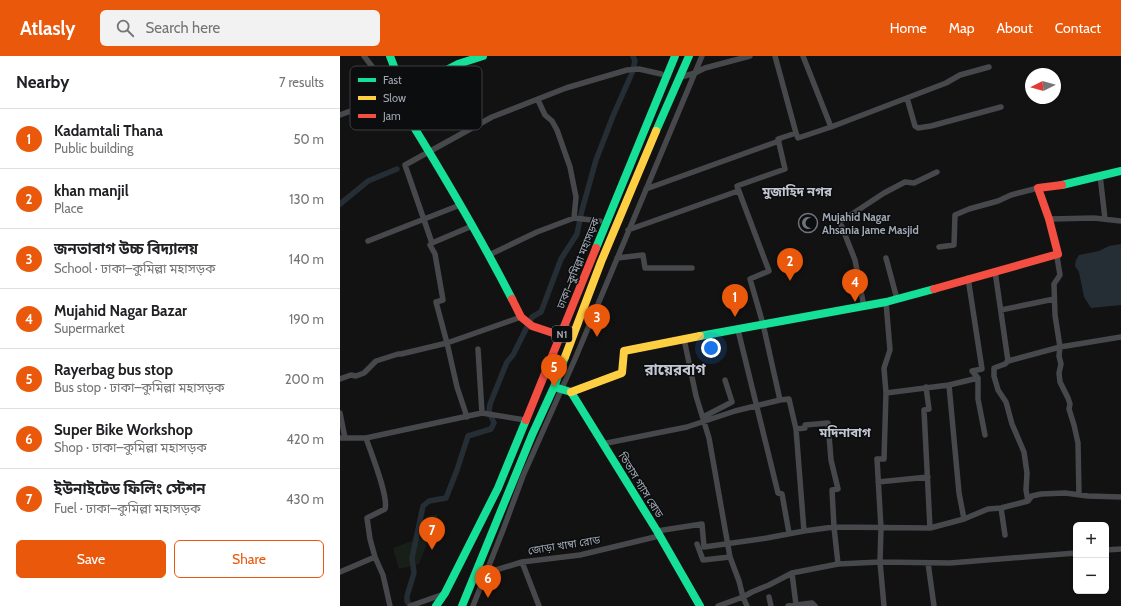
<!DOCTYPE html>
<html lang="en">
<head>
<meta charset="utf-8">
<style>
  :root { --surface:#fff; --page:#f2f2f2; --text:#202124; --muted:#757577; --line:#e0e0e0; --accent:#ea580c }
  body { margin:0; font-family:Cabin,"Noto Sans Bengali",sans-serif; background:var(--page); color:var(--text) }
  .controls { position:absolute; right:12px; bottom:12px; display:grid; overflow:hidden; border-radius:6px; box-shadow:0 1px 3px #0004 }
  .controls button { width:36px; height:36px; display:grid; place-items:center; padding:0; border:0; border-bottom:1px solid var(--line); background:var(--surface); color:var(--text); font:20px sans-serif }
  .compass { position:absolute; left:685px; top:12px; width:36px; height:36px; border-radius:50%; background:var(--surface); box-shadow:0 1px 3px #0004; rotate:265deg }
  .you { position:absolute; left:371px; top:292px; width:14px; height:14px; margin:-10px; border:3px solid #fff; border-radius:50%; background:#1a73e8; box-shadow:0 0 0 6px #1a73e833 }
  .badge { display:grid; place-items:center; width:26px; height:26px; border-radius:50%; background:var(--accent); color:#fff; font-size:13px; font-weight:700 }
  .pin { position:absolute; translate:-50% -33px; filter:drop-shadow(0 1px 2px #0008) }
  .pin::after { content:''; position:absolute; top:21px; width:14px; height:12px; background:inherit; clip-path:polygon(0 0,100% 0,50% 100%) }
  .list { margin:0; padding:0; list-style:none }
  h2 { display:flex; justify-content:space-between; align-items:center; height:52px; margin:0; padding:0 16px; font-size:17px }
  h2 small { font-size:13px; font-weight:400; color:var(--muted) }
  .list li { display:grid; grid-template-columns:26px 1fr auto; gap:12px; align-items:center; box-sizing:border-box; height:60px; padding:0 16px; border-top:1px solid var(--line) }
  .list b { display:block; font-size:15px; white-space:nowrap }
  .list p { margin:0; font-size:13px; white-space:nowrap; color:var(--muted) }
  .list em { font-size:13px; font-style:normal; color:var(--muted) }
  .actions { display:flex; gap:8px; padding:12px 16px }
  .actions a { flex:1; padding:9px 0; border:1px solid var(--accent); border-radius:6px; text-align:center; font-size:14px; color:var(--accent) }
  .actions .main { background:var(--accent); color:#fff }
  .icon { flex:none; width:22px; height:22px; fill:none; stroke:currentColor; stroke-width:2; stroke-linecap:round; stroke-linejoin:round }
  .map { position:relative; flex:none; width:781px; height:550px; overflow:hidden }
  header { display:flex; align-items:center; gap:24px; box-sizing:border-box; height:56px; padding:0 20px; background:var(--accent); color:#fff }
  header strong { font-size:19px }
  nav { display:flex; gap:22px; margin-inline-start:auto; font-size:14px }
  .search { width:280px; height:36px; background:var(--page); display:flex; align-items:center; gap:10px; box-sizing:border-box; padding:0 14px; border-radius:6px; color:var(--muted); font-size:15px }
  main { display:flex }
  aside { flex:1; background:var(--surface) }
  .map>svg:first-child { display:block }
  .green { fill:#181f19 }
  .water { fill:#252e35 }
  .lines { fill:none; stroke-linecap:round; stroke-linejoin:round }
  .canal { stroke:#252e35; stroke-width:5.5 }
  .street { stroke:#46484b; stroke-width:5.5 }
  .fast { stroke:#16e098; stroke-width:8 }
  .slow { stroke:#ffcf43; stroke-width:8 }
  .jam { stroke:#f24e42; stroke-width:8 }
  .labels { text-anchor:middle; stroke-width:3; stroke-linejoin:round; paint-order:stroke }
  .shield { fill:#0c0d0e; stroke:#747a83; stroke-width:1 }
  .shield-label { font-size:10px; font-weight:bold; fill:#a1a9b5 }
  .poi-label { font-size:11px; font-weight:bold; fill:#a1a9b5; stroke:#0c0d0e; text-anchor:start }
  .street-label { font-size:11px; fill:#a1a9b5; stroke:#0c0d0e }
  .quarter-label { font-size:13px; font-weight:bold; fill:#c3c7d1; stroke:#0c0d0e }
  .district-label { font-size:15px; font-weight:bold; fill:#c3c7d1; stroke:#0c0d0e }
  .key { fill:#0c0d0e; stroke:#393c40; stroke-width:1 }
  .key-label { font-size:11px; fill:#a1a9b5 }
</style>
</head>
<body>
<header>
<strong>Atlasly</strong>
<div class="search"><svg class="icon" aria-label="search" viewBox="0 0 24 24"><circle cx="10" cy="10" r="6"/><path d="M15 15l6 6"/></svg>Search here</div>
<nav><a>Home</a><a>Map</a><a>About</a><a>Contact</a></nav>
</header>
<main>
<aside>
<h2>Nearby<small>7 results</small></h2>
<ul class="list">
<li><span class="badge">1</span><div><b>Kadamtali Thana</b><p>Public building</p></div><em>50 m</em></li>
<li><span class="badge">2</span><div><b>khan manjil</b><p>Place</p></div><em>130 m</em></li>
<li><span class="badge">3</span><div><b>জনতাবাগ উচ্চ বিদ্যালয়</b><p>School · ঢাকা–কুমিল্লা মহাসড়ক</p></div><em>140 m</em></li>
<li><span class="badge">4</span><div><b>Mujahid Nagar Bazar</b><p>Supermarket</p></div><em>190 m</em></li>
<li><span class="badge">5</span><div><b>Rayerbag bus stop</b><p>Bus stop · ঢাকা–কুমিল্লা মহাসড়ক</p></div><em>200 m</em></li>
<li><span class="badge">6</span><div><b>Super Bike Workshop</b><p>Shop · ঢাকা–কুমিল্লা মহাসড়ক</p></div><em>420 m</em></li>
<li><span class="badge">7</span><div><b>ইউনাইটেড ফিলিং স্টেশন</b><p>Fuel · ঢাকা–কুমিল্লা মহাসড়ক</p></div><em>430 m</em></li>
</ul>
<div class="actions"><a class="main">Save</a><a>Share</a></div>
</aside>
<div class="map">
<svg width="781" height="550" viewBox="0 0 781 550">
  <rect width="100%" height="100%" fill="#121212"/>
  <!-- green -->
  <path class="green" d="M 98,458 L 79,508 L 59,513 L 53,492 L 85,480 L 88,473 L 85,461 Z"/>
  <!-- water -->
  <path class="water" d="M 781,188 L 781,249 L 751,252 L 744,241 L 739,216 L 735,210 L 736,204 L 739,199 L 759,195 L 769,190 Z"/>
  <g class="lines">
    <!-- canal -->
    <path class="canal" d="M 0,148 L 28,125 L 57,113
      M 70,550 L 67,545 L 67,540 L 74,517 L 72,502 L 83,450 L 89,445 L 106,442 L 117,414 L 128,380 L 151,373 L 154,367 L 149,355 L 150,348 L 167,306 L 173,299 L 192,261 L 201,256 L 221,203 L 237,178 L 242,154 L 256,104 L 273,60 L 292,17 L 295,5 L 293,0"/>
    <!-- street -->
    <path class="street" d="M 435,0 L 456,77
      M 463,0 L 491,71 L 458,82 L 456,77 L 438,83 L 445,113 L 397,130 L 429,215 L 410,223 L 423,268 L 440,344 L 449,343 L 456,373 L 464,475
      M 341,21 L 355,17 L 365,12 L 410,0
      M 567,42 L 575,70 L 578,72 L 591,70 L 661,51
      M 198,44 L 205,59 L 212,65 L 217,74 L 230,111 L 236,141 L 234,162
      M 0,59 L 54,39 L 24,0
      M 491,71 L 606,27 L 620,19 L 649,11
      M 760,119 L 765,163
      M 306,133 L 439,85
      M 709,163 L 754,162 L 781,165
      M 288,174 L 398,135
      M 28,185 L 120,149
      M 92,187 L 132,170
      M 599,191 L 614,189 L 615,159 L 629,153 L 658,145 L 671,139 L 698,132
      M 718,198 L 717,201 L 720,219 L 714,228 L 715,259 L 720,291 L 719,300 L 721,308 L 719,317 L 720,326 L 728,342 L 730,348 L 729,353 L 734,369 L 738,387 L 739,439
      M 149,199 L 197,176 L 234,162 L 260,165
      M 277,202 L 303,199 L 305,212 L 352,212
      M 546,202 L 557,243
      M 655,215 L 668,305 L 720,291 L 781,281
      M 628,222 L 642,313 L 632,315 L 638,322 L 638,343 L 645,379
      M 546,246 L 550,294 L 544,312 L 546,337 L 609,329 L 619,437 L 624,463 L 590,472 L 584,354 L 589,353 L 586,331
      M 524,251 L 515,204 L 500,166 L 544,137 L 565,126 L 574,127 L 597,116
      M 661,254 L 714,243
      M 181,261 L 107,287 L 96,246 L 103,244 L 95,198 L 90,189 L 92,187 L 65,109 L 152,61 L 226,32 L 287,14 L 299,13 L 321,18
      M 398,274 L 438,437 L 442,438 L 449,477
      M 344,283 L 356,340 L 369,382 L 390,501 L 363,504 L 357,488
      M 138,293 L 142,357
      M 668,305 L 665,308 L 654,312 L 654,320 L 658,334 L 666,346 L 672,368 L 684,396 L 687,417 L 686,434 L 688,445
      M 0,323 L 11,319 L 16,320 L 24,317 L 36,305 L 58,298 L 61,298 L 107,287 L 117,331 L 127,361
      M 609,329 L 638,322
      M 0,357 L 5,382
      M 363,361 L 392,346 L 385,324
      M 456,373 L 465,372 L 465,369 L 488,367 L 491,404 L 498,433 L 492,434 L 494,471 L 498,508 L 540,506 L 541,472 L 537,403 L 544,403 L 546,337
      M 0,382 L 26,382 L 142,357 L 185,364
      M 26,382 C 31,397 49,441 45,453 L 27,462 L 30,483 L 35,501 L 43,519 L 50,550
      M 262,388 L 347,371 L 395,355 L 440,344
      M 538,426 L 588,421
      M 661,452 L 665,479
      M 624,463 L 648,453 L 661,452 L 688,445 L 692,440 L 701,438 L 725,437 L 748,440 L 781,441
      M 317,475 L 362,468 L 364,491 L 427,482 L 464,475 L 494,471 L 590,472
      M 766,494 L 781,493
      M 182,506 L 199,550
      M 588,507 L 594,550
      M 0,516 L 35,501
      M 133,523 L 146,517 L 182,506 L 240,499 L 319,480
      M 429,541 L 431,550
      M 456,549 L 452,517 L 498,508
      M 70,550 L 101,539
      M 133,550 L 163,474 L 183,420 L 235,303 L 362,0
      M 378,550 L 403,541 L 399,525 L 390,501
      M 407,550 L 403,541 L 412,536 L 429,529 L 452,517
      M 448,550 L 472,547 L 475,550
      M 544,550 L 540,506 L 610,507 L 736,497"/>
    <!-- fast -->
    <path class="fast" d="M 50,0 L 63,34
      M 143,0 L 118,8 L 74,31 L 54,39 C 96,106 136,173 172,243
      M 316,75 L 349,0
      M 722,129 L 781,115
      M 256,192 L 335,0
      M 360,280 L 546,246 L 594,233
      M 214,331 L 231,336 L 317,475 L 360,550
      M 96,550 L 105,537 L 158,432 L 186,364
      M 122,550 L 192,379 L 214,331 L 225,301"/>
    <!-- slow -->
    <path class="slow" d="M 225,301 L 261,206 L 316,75
      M 231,336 L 282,317 L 284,295 L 360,280"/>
    <!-- jam -->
    <path class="jam" d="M 594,233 L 718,198 L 709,163 L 698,132 L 722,129
      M 172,243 L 181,261 L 192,270 L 216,278
      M 186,364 L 256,192"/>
  </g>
  <!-- icons -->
  <defs>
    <g id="mosque-ring" transform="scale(1)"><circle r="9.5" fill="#0c0d0e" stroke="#6f747c" stroke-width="1.5"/><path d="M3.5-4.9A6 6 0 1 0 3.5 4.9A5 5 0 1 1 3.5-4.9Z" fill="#6f747c"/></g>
  </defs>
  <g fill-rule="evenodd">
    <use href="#mosque-ring" x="468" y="167"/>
  </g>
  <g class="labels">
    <!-- shield labels -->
    <rect class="shield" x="212" y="270" width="20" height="16" rx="3"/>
    <g class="shield-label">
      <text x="222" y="282">N1</text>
    </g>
    <!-- poi labels -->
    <g class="poi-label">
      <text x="482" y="165">Mujahid Nagar<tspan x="482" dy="13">Ahsania Jame Masjid</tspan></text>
    </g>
    <!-- street labels -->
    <g class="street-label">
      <text transform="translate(238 207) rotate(-68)" y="4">ঢাকা–কুমিল্লা মহাসড়ক</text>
      <text transform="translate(301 429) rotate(58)" y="4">তিতাস গ্যাস রোড</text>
      <text transform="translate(224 489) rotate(-9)" y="4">জোড়া খাম্বা রোড</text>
    </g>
    <!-- quarter labels -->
    <g class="quarter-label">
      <text x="457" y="140">মুজাহিদ নগর</text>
      <text x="505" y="381">মদিনাবাগ</text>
    </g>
    <!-- district labels -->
    <g class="district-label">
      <text x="335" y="319">রায়েরবাগ</text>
    </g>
  </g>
  <!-- legend -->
  <rect x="10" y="10" width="132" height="64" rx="6" class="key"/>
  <rect x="18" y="22" width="18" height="4" fill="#16e098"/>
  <rect x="18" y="40" width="18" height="4" fill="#ffcf43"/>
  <rect x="18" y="58" width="18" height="4" fill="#f24e42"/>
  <g class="key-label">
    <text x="43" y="28">Fast</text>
    <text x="43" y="46">Slow</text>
    <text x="43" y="64">Jam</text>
  </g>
</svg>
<div class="controls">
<button>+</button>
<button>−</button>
</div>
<svg class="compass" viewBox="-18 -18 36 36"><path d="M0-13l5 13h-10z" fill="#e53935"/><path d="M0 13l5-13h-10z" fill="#757577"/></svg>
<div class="you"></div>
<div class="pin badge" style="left:395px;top:261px">1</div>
<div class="pin badge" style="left:450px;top:225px">2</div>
<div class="pin badge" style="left:257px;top:281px">3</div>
<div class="pin badge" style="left:515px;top:246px">4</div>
<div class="pin badge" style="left:214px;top:331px">5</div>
<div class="pin badge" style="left:148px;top:542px">6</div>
<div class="pin badge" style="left:92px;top:494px">7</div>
</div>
</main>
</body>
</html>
